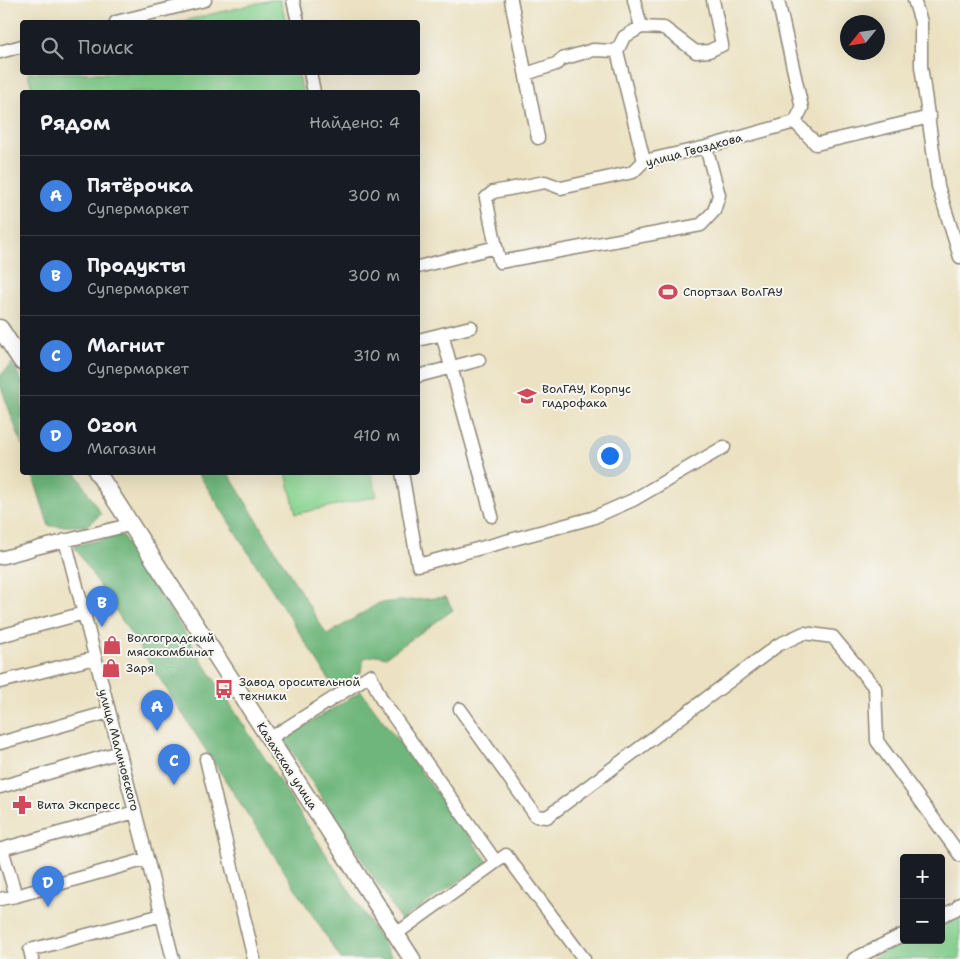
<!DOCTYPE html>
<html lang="ru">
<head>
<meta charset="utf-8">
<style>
  :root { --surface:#171b24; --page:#242831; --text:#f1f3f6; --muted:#9ea1a6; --line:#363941; --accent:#d1495b }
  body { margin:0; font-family:"Shantell Sans",sans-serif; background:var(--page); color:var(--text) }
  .controls { position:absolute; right:15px; bottom:15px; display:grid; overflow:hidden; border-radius:5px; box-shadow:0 5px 20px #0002 }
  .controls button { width:45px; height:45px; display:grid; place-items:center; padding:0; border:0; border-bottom:1px solid var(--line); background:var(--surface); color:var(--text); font:25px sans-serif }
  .compass { position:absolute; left:840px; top:15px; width:45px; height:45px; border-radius:50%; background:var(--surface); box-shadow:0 5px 20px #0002; rotate:240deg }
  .you { position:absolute; left:609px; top:455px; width:18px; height:18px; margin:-12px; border:4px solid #fff; border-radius:50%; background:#1a73e8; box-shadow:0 0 0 8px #1a73e833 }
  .badge { display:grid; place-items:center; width:32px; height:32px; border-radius:50%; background:var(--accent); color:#fff; font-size:16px; font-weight:700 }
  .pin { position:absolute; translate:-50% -41px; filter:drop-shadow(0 1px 2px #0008) }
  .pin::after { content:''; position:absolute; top:26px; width:18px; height:15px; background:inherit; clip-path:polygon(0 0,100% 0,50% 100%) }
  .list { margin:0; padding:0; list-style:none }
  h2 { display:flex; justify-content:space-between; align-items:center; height:65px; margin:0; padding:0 20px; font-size:21px }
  h2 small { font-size:16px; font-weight:400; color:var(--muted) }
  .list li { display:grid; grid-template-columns:32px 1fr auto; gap:15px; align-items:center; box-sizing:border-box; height:80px; padding:0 20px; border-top:1px solid var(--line) }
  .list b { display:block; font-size:19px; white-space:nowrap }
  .list p { margin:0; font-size:16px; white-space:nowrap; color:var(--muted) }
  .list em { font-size:16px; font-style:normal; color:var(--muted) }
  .icon { flex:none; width:28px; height:28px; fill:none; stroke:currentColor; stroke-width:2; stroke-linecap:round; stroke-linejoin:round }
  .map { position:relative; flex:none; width:960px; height:959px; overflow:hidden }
  .search { position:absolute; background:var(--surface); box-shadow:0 5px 20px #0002; left:20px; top:20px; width:400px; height:55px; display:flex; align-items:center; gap:12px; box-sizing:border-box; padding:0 18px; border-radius:5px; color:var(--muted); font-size:19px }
  .panel { position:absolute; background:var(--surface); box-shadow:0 5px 20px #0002; left:20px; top:90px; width:400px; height:385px; border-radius:5px }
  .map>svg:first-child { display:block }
  .green { fill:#88d491; stroke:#5a805e }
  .forest { fill:#6eb67b; stroke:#4c7053 }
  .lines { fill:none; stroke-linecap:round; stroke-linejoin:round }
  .minor-casing { stroke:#8c8677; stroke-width:15 }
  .major-casing { stroke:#8c8677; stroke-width:19 }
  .minor { stroke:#fff; stroke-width:12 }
  .major { stroke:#fff; stroke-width:16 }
  .labels { text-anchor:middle; stroke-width:4; stroke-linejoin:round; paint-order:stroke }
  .street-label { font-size:12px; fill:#2b2b2b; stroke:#f6f6f2 }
  .poi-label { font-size:12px; fill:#2b2b2b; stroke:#f6f6f2; text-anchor:start }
</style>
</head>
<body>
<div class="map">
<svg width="960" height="959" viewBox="0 0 960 959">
  <rect width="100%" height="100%" fill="#f6f6f2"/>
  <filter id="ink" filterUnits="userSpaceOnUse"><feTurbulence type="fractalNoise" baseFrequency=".02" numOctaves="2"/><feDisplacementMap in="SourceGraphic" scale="10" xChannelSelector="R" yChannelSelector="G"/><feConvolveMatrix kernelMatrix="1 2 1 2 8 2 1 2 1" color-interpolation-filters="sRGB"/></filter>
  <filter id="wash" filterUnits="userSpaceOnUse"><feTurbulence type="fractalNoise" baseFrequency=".0096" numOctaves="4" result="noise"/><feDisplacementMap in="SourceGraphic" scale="20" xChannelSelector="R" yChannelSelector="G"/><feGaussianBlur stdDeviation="1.12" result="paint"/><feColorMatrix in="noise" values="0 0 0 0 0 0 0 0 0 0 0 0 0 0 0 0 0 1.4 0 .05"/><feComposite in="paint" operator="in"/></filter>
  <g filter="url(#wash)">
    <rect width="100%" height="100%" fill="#ece2c3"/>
    <!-- green -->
    <path class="green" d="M 271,0 L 280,0 L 286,22 L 179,22 Z
      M 28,73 L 298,73 L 303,92 L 33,92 Z
      M 286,473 L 371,473 L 377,496 L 296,514 Z
      M 960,917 L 960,959 L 871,959 L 910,940 L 941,940 L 941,926 Z"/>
    <!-- forest -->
    <path class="forest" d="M 12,363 L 22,381 L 22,445 L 0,384 L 0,376 Z
      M 32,473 L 76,473 L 101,514 L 86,526 L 49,526 Z
      M 198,473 L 228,473 L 327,635 L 379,603 L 446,597 L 453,610 L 386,657 L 378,655 L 364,658 L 361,672 L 335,689 Z
      M 122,535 L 393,959 L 341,959 L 74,546 Z
      M 361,691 L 488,862 L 401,920 L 284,739 Z"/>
  </g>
  <g filter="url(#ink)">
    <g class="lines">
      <!-- minor casing -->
      <g class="minor-casing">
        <path id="minor" d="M 293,0 L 298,22
          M 511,0 L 538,138
          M 634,0 L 641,27 L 664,28 L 696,52 L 709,51 L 722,45 L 713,0
          M 914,0 L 921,22 L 921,66 L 938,186 L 960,257
          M 116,22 L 205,0
          M 641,27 L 624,37 L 617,51 L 644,161
          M 0,52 L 22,46
          M 310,72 L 314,92
          M 526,74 L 556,64 L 562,59 L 593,50 L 617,51
          M 795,122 L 816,144 L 930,117
          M 496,247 L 500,262 L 701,225 L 714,211 L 719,195 L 706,147
          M 418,267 L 496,247 L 486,198 L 493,192 L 545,182 L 561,188 L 633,172 L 644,161 L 706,147 L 795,122 L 802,108 L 778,0
          M 442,334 L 492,516
          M 418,340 L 471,327
          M 418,376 L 479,360
          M 402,472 L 418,565 L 592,518 L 633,500 L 724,447
          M 65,540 L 173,959
          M 36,548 L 129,525
          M 0,558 L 30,550
          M 0,636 L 84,613
          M 0,682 L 95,658
          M 460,709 L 536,816 L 547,817 L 778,645 L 804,633 L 833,637 L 875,688 L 877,741 L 960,855
          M 269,739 L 370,675 L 382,700 L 496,862
          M 0,743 L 109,712
          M 206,759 L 254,959
          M 0,787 L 120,752
          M 135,812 L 2,849 L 16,896 L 147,859
          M 0,899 L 16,896
          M 941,916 L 956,909 L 960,904
          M 396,934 L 506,855 L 584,959
          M 32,959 L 30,950 L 162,915
          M 854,959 L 904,934"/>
      </g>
      <!-- major casing -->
      <g class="major-casing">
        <path id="major" d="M 0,328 L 22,362
          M 97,472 L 412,959"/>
      </g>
      <!-- minor -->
      <use href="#minor" class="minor"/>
      <!-- major -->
      <use href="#major" class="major"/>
    </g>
  </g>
  <!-- icons -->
  <defs>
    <g id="stadium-bare" transform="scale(1.5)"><path d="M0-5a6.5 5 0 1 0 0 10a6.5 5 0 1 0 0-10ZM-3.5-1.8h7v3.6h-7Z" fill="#d1495b" stroke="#f6f6f2" stroke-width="2.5" paint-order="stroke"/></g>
    <g id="university-bare" transform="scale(1.5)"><path d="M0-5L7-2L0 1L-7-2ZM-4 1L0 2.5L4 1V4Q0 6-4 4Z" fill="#d1495b" stroke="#f6f6f2" stroke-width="2.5" paint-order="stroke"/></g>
    <g id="shop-bare" transform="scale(1.5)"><path d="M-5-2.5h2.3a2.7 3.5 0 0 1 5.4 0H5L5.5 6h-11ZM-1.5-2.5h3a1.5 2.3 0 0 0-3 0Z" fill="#d1495b" stroke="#f6f6f2" stroke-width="2.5" paint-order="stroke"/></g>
    <g id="bus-bare" transform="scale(1.5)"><path d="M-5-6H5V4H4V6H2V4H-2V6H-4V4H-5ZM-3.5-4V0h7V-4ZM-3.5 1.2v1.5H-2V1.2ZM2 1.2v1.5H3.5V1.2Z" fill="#d1495b" stroke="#f6f6f2" stroke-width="2.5" paint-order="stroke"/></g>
    <g id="pharmacy-bare" transform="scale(1.5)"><path d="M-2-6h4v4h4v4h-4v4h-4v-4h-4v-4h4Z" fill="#d1495b" stroke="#f6f6f2" stroke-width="2.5" paint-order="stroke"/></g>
  </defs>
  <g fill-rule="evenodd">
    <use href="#stadium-bare" x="668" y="292"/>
    <use href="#university-bare" x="527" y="396"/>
    <use href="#shop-bare" x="112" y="645"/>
    <use href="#shop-bare" x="111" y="668"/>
    <use href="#bus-bare" x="224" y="689"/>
    <use href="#pharmacy-bare" x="22" y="805"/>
  </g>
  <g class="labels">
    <!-- street labels -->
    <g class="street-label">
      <text transform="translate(694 150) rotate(-15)" y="4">улица Гвоздкова</text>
      <text transform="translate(119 750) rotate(75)" y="4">улица Малиновского</text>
      <text transform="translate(287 766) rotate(57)" y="4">Казахская улица</text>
    </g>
    <!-- poi labels -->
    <g class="poi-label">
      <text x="683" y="296">Спортзал ВолГАУ</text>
      <text x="542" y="393">ВолГАУ, Корпус<tspan x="542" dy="14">гидрофака</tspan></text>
      <text x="127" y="642">Волгоградский<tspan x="127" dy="14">мясокомбинат</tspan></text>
      <text x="126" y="672">Заря</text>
      <text x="239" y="686">Завод оросительной<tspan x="239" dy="14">техники</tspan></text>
      <text x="37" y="809">Вита Экспресс</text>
    </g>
  </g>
</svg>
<div class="controls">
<button>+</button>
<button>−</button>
</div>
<svg class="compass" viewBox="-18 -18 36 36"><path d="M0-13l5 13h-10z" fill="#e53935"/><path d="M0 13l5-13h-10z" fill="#9ea1a6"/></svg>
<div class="you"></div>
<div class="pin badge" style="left:157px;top:731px;background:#3f7fe0">A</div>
<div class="pin badge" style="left:102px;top:627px;background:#3f7fe0">B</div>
<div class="pin badge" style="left:174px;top:785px;background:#3f7fe0">C</div>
<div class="pin badge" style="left:48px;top:907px;background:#3f7fe0">D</div>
<div class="search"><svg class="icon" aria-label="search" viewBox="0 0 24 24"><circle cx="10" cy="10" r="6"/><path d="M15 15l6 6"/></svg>Поиск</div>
<section class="panel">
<h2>Рядом<small>Найдено: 4</small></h2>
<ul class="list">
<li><span class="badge" style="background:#3f7fe0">A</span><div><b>Пятёрочка</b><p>Супермаркет</p></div><em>300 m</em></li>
<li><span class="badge" style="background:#3f7fe0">B</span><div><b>Продукты</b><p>Супермаркет</p></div><em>300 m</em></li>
<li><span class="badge" style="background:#3f7fe0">C</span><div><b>Магнит</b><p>Супермаркет</p></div><em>310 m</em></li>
<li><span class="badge" style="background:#3f7fe0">D</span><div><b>Ozon</b><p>Магазин</p></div><em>410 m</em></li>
</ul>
</section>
</div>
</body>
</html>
